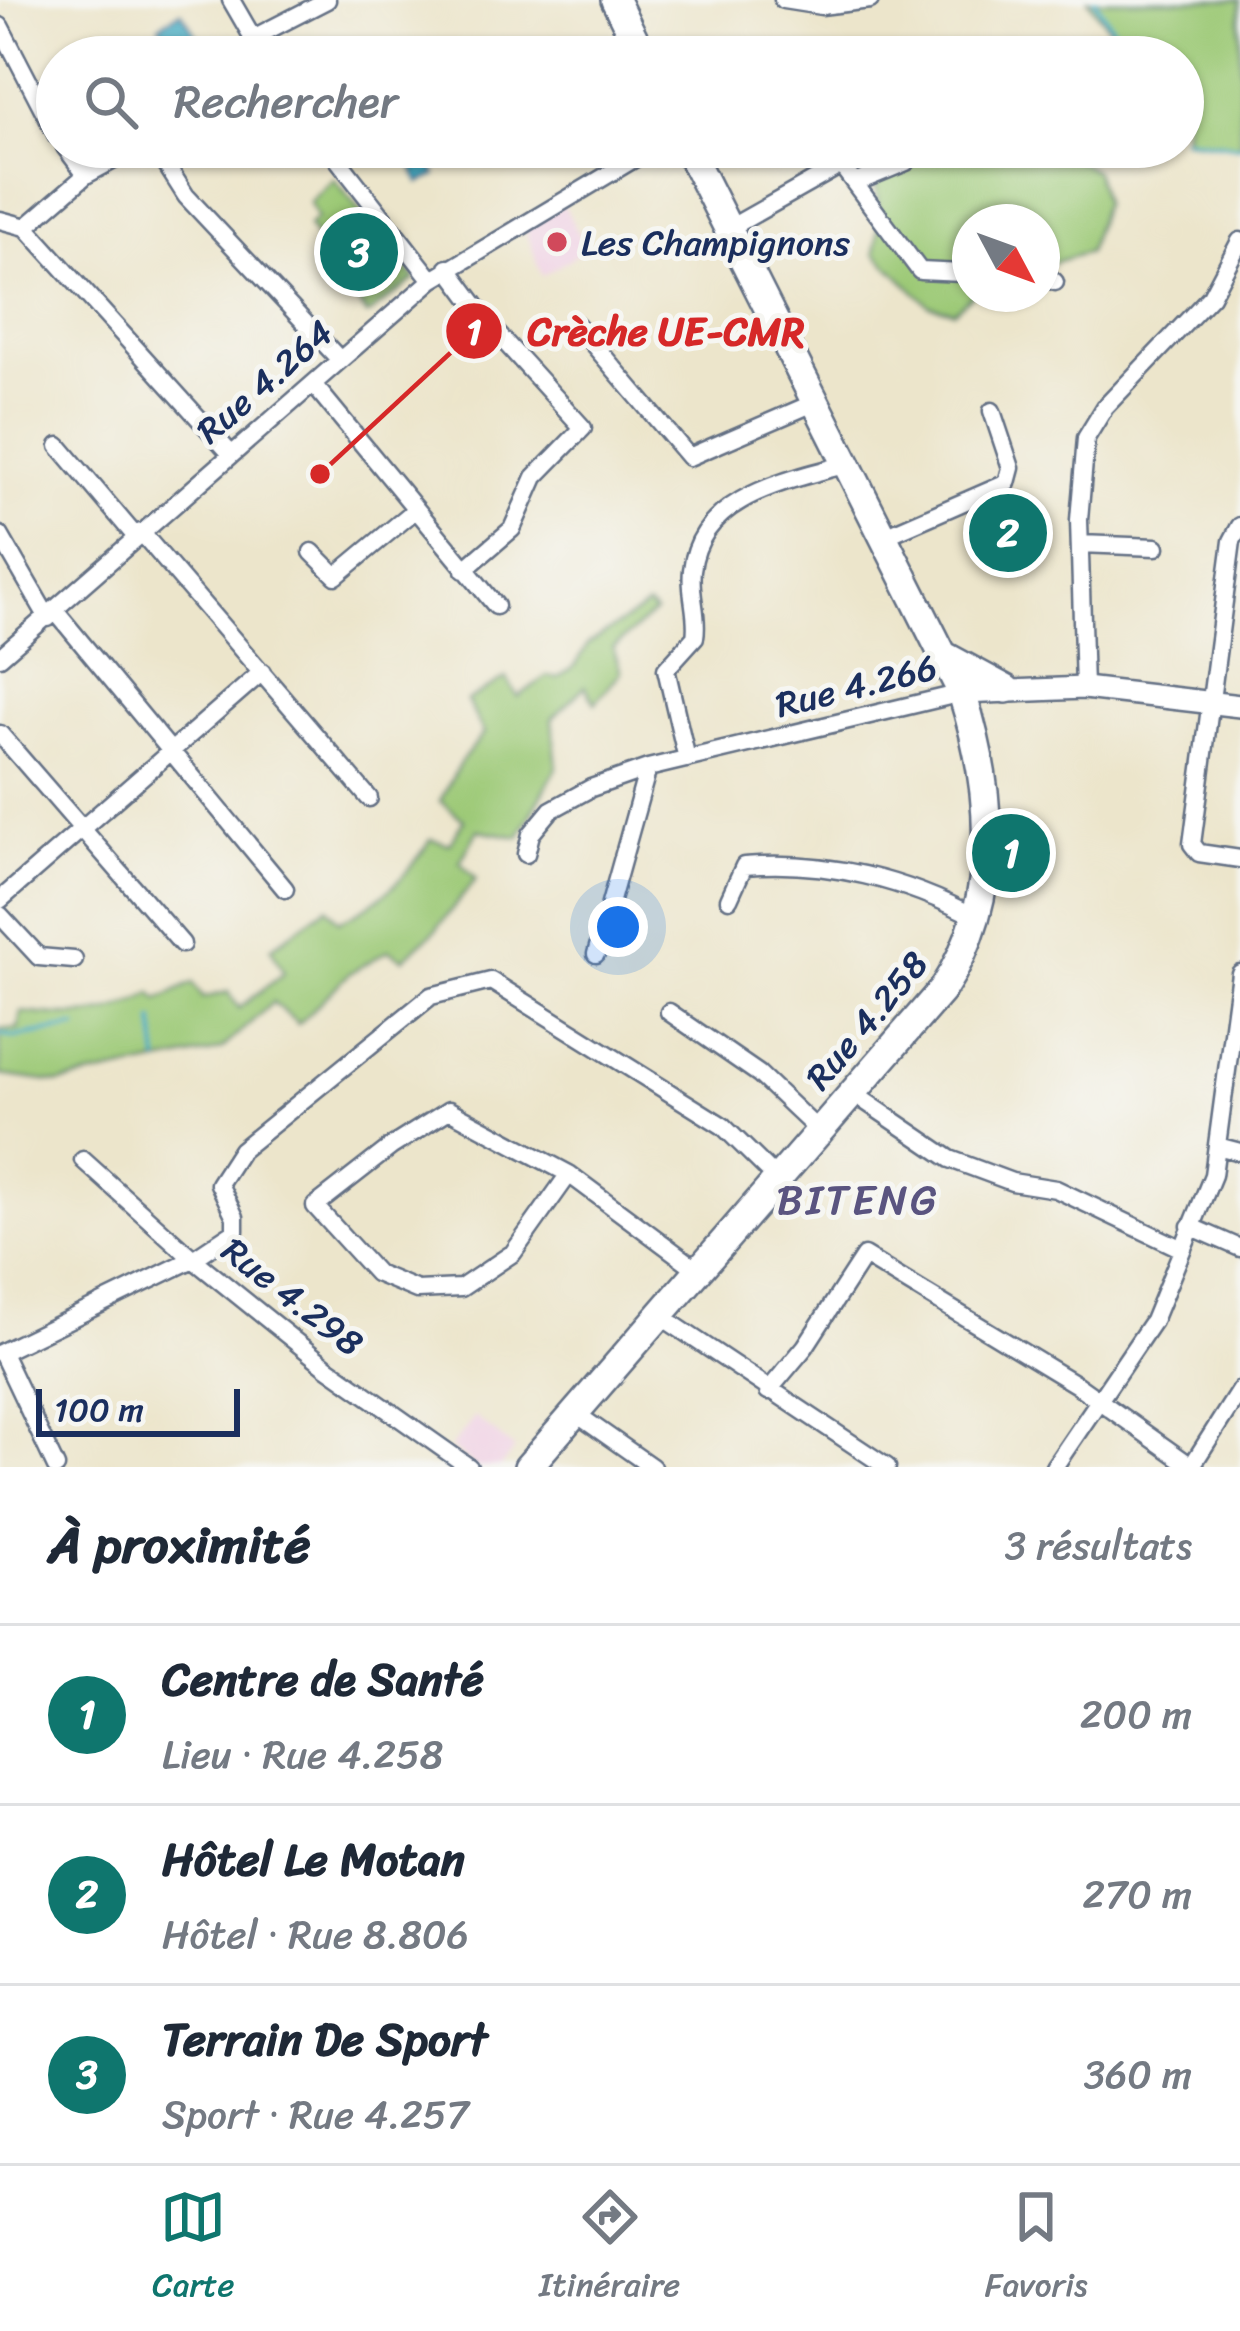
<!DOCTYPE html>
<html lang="fr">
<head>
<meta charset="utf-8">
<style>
  :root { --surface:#fff; --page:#f6f6f7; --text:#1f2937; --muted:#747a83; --line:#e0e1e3; --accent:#0f766e }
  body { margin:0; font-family:Sriracha,sans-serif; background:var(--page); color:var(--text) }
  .compass { position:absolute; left:952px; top:204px; width:108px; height:108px; border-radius:50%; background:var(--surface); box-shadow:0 3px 9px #0004; rotate:131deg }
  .scale { position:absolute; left:36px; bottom:30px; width:204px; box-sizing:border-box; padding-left:12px; border:6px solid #1b2f5e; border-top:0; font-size:33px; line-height:42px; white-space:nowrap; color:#1b2f5e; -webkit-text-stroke:9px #f6f6f2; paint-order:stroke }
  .you { position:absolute; left:618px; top:927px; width:42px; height:42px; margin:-30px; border:9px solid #fff; border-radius:50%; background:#1a73e8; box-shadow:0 0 0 18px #1a73e833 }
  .badge { display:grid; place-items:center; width:78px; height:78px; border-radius:50%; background:var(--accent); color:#fff; font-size:39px; font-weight:700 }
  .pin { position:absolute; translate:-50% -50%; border:6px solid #fff; box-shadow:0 3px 12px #0006 }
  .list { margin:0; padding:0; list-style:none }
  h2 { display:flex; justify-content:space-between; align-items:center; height:156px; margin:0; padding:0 48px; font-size:51px }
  h2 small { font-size:39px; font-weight:400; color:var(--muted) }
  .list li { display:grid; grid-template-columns:78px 1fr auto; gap:36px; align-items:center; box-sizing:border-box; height:180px; padding:0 48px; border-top:3px solid var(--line) }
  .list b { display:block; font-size:45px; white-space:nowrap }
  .list p { margin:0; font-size:39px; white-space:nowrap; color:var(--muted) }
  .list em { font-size:39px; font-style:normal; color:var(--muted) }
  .icon { flex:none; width:66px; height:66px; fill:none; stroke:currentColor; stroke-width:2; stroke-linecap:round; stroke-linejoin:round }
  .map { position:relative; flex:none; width:1240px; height:1467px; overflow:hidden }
  .search { position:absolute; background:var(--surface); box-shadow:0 3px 9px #0004; left:36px; right:36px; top:36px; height:132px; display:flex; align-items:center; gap:30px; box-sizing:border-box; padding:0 42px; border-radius:66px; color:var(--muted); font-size:45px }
  .sheet { height:696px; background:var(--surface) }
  nav { display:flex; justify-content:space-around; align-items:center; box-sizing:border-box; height:168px; border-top:3px solid var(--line); background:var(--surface); font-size:33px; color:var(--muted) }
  nav a { display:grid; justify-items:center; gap:6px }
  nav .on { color:var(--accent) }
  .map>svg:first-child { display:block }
  .built { fill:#f0d0e4 }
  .green { fill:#9cc976; stroke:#5c7c6a; stroke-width:3 }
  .water { fill:#40a8c0; stroke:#2e6c8f; stroke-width:3 }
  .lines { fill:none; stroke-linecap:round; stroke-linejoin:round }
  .stream { stroke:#40a8c0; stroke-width:4.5 }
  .minor-casing { stroke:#646f84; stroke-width:21 }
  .tertiary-casing { stroke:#646f84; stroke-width:26 }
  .trunk-casing { stroke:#646f84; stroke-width:32 }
  .minor { stroke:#fff; stroke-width:16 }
  .tertiary { stroke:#fff; stroke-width:21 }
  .trunk { stroke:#fff; stroke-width:27 }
  .poi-dot { fill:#d1495b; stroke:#f6f6f2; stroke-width:4.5 }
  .labels { text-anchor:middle; stroke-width:10; stroke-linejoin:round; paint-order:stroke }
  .poi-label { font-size:36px; fill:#1b2f5e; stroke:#f6f6f2; text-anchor:start }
  .street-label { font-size:36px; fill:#1b2f5e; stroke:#f6f6f2 }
  .quarter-label { font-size:42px; letter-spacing:3px; fill:#5a5480; stroke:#f6f6f2 }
  .leader { fill:none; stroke:#d62828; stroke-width:4.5 }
  .callout-dot { fill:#d62828; stroke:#f6f6f2; stroke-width:4.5 }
  .mark-label { font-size:36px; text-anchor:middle; font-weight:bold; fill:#fff }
  .callout-label { font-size:39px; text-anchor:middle; font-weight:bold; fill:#d62828; stroke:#f6f6f2; stroke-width:10; stroke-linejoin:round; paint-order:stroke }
</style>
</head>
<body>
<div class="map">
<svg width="1240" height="1467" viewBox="0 0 1240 1467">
  <rect width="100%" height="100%" fill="#f6f6f2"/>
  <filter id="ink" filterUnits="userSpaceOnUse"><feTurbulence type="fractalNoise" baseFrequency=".00833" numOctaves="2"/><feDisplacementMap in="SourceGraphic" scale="24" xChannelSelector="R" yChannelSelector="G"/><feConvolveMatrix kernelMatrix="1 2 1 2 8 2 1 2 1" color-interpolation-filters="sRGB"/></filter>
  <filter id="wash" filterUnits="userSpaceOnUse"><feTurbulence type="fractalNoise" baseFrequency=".004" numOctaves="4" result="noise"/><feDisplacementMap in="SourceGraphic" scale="48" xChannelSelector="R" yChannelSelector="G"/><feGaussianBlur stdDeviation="2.7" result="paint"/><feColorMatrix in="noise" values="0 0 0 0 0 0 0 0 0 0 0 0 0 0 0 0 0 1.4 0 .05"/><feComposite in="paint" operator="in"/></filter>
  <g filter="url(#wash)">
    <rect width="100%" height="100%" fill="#ece5cb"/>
    <!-- built -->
    <path class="built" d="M 564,205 L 586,249 L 542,276 L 525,228 Z
      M 475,1417 L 515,1449 L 500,1467 L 476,1467 L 450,1448 Z"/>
    <!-- green -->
    <path class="green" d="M 1088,0 L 1240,0 L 1240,146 L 1185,140 L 1183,57 L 1131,57 Z
      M 985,147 C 1026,147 1060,147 1095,171 L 1103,203 L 1088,252 L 1042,266 L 1042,222 L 970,222 L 973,294 L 954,311 L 929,305 L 875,253 C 877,240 880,225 879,212 C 876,180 868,172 896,150 L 938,155 Z
      M 334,179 L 415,279 L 367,315 L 308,226 L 317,218 L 309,202 Z
      M 648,606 L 655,612 L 613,648 L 621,672 L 595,703 L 585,686 L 552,719 L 557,767 L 519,837 L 478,830 L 460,862 L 476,879 L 435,931 L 403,959 L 389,950 L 350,973 L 298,1024 L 273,1002 L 222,1049 L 209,1053 L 59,1083 L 0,1075 L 0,1029 L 18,1029 L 21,1012 C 72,1017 108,1020 152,993 L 158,1000 L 193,983 L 203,998 L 228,992 L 239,1008 L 284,973 L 271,948 L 327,907 L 339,921 C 383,902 405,878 431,839 L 449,844 L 464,820 L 440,801 L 460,763 L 484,733 L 467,701 L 506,678 L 518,697 L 547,676 L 558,678 L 576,665 L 588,644 Z"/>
    <!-- water -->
    <path class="water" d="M 181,11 L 209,54 L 180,57 L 159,26 Z
      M 406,147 L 425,147 L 436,176 L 419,183 Z"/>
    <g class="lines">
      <!-- stream -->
      <path class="stream" d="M 1095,0 L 1131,57
        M 1183,138 L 1240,146
        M 154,1021 L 159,1061
        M 0,1034 L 15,1037 L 77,1027"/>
    </g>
  </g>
  <g filter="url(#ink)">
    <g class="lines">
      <!-- minor casing -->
      <g class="minor-casing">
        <path id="minor" d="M 231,0 L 264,57
          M 783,0 L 821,6 L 870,0
          M 0,26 L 57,136
          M 251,39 L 327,0
          M 65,147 L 86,175 L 138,147
          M 155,147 L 186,196 L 340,360
          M 328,147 L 432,280
          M 855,183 L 906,162 L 922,147
          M 0,220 L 26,227
          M 26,227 L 230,453
          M 26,227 L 86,175
          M 728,229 L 841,165 L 920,271 L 962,273 L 970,279
          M 448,268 L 494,330 L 583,428 L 535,477 L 512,529 L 464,570
          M 1042,271 L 1055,282
          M 577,325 L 689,457 L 816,402
          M 313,384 L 496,606
          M 59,446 L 136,537
          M 1240,526 L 1232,541 L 1192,844 L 1199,853 L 1240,859
          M 141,532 L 369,798
          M 0,535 L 48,618
          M 883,537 L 1007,483 L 1011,468 L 992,411
          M 1080,544 L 1156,547
          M 312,552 L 336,576 L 414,511
          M 56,612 L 285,889
          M 0,657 L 432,280 L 654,147
          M 1084,688 L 1079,520 L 1086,438 L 1105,407 L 1211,296 L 1240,241
          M 0,734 L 182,944
          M 687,759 L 666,669 L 695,637 C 699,616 689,593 692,570 C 700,496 787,481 847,464
          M 526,854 L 531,834 L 551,810 L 591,788 L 648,768 L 962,693
          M 729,899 L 744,866 C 825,859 907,880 977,918
          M 0,900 L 262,672
          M 0,915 L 39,957 L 74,960
          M 596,954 L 648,768
          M 669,1012 L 759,1074 L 820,1132
          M 853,1093 L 950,1159 L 1012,1182 L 1056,1189 L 1182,1249
          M 1221,1147 L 1240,1152
          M 83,1160 L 193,1259 L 235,1231 L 235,1217 L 219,1184 L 241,1150 L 431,996 L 491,981 L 723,1126 L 778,1180
          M 569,1174 L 513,1253 L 461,1288 L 417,1290 L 376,1273 L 315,1206 L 392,1146 L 449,1110 L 569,1174 L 698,1270
          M 1190,1226 L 1240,1248
          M 659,1315 L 887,1467
          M 0,1353 L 193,1259 L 327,1367 L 469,1467
          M 2,1353 L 56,1467
          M 768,1391 L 805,1347 L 864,1256 L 1077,1385 L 1191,1466
          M 575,1413 L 652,1467
          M 1054,1467 L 1153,1321 L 1213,1175 L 1240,973
          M 1191,1467 L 1240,1390"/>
      </g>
      <!-- tertiary casing -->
      <g class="tertiary-casing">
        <path id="tertiary" d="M 962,693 L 1084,688 L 1240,706"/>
      </g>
      <!-- trunk casing -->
      <g class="trunk-casing">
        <path id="trunk" d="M 615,0 L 643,57
          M 947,657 L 1006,689
          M 528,1467 L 942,990 C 1002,899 994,793 962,693 L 687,147"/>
      </g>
      <!-- minor -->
      <use href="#minor" class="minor"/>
      <!-- tertiary -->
      <use href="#tertiary" class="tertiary"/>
      <!-- trunk -->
      <use href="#trunk" class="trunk"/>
    </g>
  </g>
  <!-- markers -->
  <circle class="poi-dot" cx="557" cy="242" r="12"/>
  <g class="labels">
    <!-- poi labels -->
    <g class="poi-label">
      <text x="581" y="255">Les Champignons</text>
    </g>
    <!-- street labels -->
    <g class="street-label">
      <text transform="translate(264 381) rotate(-41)" y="13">Rue 4.264</text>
      <text transform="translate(856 685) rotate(-14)" y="13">Rue 4.266</text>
      <text transform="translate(866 1020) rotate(-50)" y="13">Rue 4.258</text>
      <text transform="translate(293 1296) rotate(38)" y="13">Rue 4.298</text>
    </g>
    <!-- quarter labels -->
    <g class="quarter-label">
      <text x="858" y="1214">BITENG</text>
    </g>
  </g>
  <!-- callouts -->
  <path class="leader" d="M320 474L474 331"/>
  <g class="callout-dot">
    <circle cx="320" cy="474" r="12"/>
    <circle cx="474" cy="331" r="30"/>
  </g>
  <g class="mark-label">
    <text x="474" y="344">1</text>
  </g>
  <g class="callout-label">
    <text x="666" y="345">Crèche UE-CMR</text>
  </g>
</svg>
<svg class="compass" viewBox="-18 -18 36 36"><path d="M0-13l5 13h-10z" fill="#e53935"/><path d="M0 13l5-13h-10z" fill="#747a83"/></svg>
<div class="scale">100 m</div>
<div class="you"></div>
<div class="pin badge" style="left:1011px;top:853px">1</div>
<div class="pin badge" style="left:1008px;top:533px">2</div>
<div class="pin badge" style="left:359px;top:252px">3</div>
<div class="search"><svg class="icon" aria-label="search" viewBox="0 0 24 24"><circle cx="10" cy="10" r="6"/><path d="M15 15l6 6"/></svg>Rechercher</div>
</div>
<section class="sheet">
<h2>À proximité<small>3 résultats</small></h2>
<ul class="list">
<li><span class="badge">1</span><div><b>Centre de Santé</b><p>Lieu · Rue 4.258</p></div><em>200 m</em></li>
<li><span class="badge">2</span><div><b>Hôtel Le Motan</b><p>Hôtel · Rue 8.806</p></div><em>270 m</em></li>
<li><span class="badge">3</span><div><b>Terrain De Sport</b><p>Sport · Rue 4.257</p></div><em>360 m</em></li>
</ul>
</section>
<nav>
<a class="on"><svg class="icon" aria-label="map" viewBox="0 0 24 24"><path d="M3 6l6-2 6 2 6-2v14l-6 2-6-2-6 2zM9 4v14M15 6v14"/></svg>Carte</a>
<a><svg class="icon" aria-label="directions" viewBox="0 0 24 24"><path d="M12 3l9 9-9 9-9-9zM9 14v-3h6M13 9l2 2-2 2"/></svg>Itinéraire</a>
<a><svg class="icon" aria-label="saved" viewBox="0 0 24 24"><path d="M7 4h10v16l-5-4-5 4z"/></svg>Favoris</a>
</nav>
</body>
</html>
